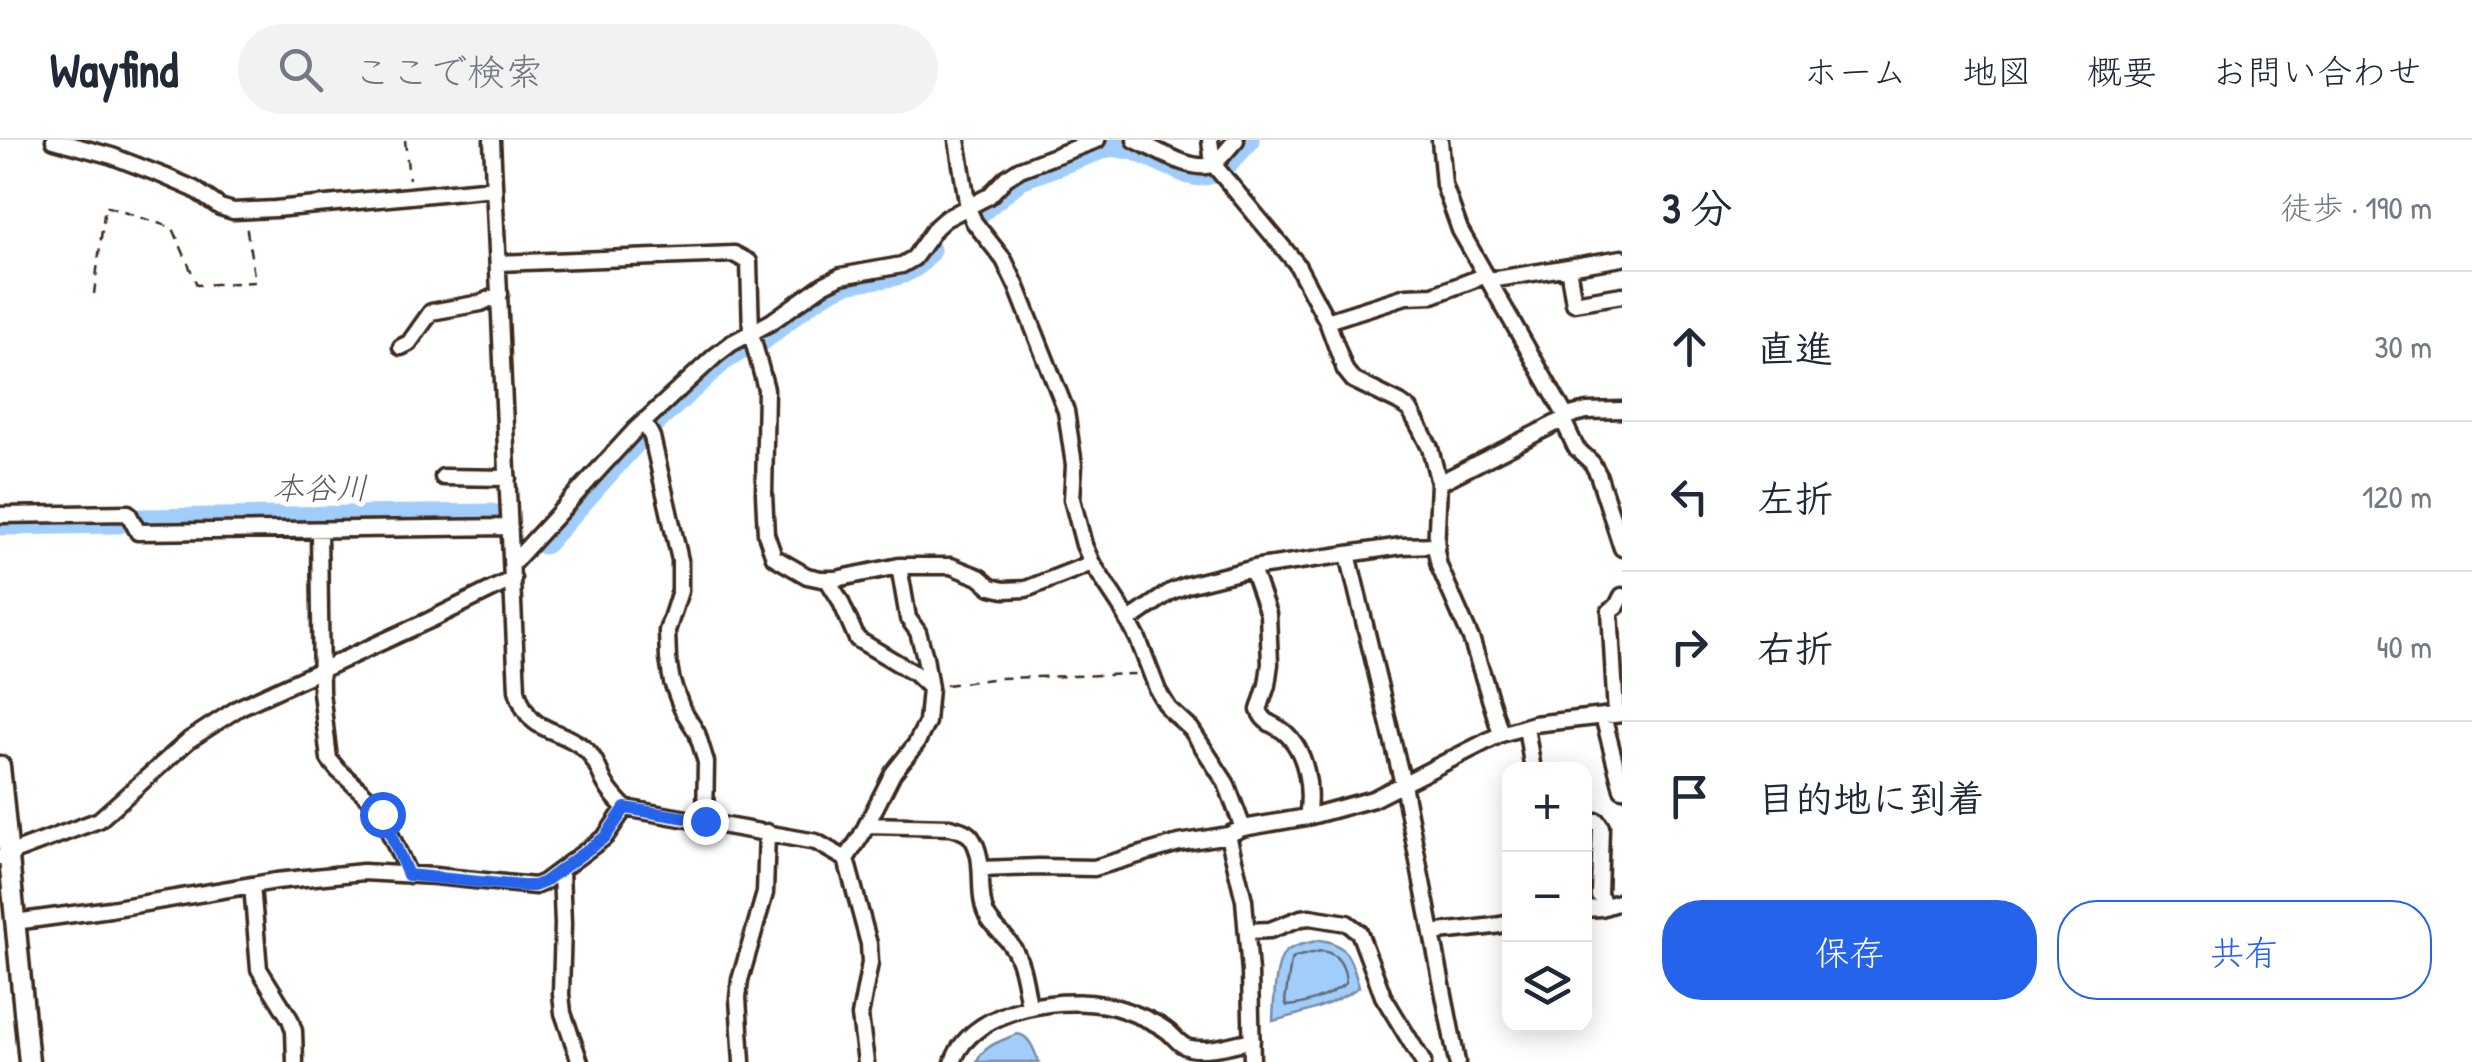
<!DOCTYPE html>
<html lang="ja">
<head>
<meta charset="utf-8">
<style>
  :root { --surface:#fff; --page:#f2f2f3; --text:#1f2937; --muted:#747a83; --line:#e0e1e3; --accent:#2563eb }
  body { margin:0; font-family:"Patrick Hand","Klee One",sans-serif; background:var(--page); color:var(--text) }
  .controls { position:absolute; right:30px; bottom:30px; display:grid; overflow:hidden; border-radius:20px; box-shadow:0 5px 25px #0003 }
  .controls button { width:90px; height:90px; display:grid; place-items:center; padding:0; border:0; border-bottom:2px solid var(--line); background:var(--surface); color:var(--text); font:50px sans-serif }
  .stop { position:absolute; width:30px; height:30px; margin:-22px; border:8px solid #2563eb; border-radius:50%; background:#fff }
  .stop.end { background:#2563eb; border-color:#fff; box-shadow:0 2px 10px #0008 }
  .list { margin:0; padding:0; list-style:none }
  h2 { display:flex; justify-content:space-between; align-items:center; height:130px; margin:0; padding:0 40px; font-size:42px }
  h2 small { font-size:32px; font-weight:400; color:var(--muted) }
  .list li { display:grid; grid-template-columns:65px 1fr auto; gap:30px; align-items:center; box-sizing:border-box; height:150px; padding:0 40px; border-top:2px solid var(--line) }
  .list b { display:block; font-size:38px; white-space:nowrap }
  .list em { font-size:32px; font-style:normal; color:var(--muted) }
  .actions { display:flex; gap:20px; padding:30px 40px }
  .actions a { flex:1; padding:22px 0; border:2px solid var(--accent); border-radius:40px; text-align:center; font-size:35px; color:var(--accent) }
  .actions .main { background:var(--accent); color:#fff }
  .icon { flex:none; width:55px; height:55px; fill:none; stroke:currentColor; stroke-width:2; stroke-linecap:round; stroke-linejoin:round }
  .map { position:relative; flex:none; width:1622px; height:922px; overflow:hidden }
  header { display:flex; align-items:center; gap:60px; box-sizing:border-box; height:140px; padding:0 50px; background:var(--surface); border-bottom:2px solid var(--line) }
  header strong { font-size:48px }
  nav { display:flex; gap:55px; margin-inline-start:auto; font-size:35px }
  .search { width:700px; height:90px; background:var(--page); display:flex; align-items:center; gap:25px; box-sizing:border-box; padding:0 35px; border-radius:55px; color:var(--muted); font-size:38px }
  main { display:flex }
  aside { flex:1; background:var(--surface) }
  .map>svg:first-child { display:block }
  .water { fill:#a1cdfb; stroke:#788ca3; stroke-width:2.5 }
  .lines { fill:none; stroke-linecap:round; stroke-linejoin:round }
  .shore { stroke:#646b76; stroke-width:2.5 }
  .river { stroke:#a1cdfb; stroke-width:25 }
  .minor-casing { stroke:#3b2a1e; stroke-width:21 }
  .major-casing { stroke:#3b2a1e; stroke-width:25 }
  .path { stroke:#3b2a1e; stroke-width:2.5; stroke-dasharray:10 8; stroke-linecap:butt }
  .minor { stroke:#fff; stroke-width:14 }
  .major { stroke:#fff; stroke-width:18 }
  .route { stroke:#2563eb; stroke-width:12 }
  .labels { text-anchor:middle; stroke-width:10; stroke-linejoin:round; paint-order:stroke }
  .water-label { font-size:32px; font-style:italic; fill:#5a5b60; stroke:#fff }
</style>
</head>
<body>
<header>
<strong>Wayfind</strong>
<div class="search"><svg class="icon" aria-label="search" viewBox="0 0 24 24"><circle cx="10" cy="10" r="6"/><path d="M15 15l6 6"/></svg>ここで検索</div>
<nav><a>ホーム</a><a>地図</a><a>概要</a><a>お問い合わせ</a></nav>
</header>
<main>
<div class="map">
<svg width="1622" height="922" viewBox="0 0 1622 922">
  <rect width="100%" height="100%" fill="#fff"/>
  <filter id="ink" filterUnits="userSpaceOnUse"><feTurbulence type="fractalNoise" baseFrequency=".01" numOctaves="2"/><feDisplacementMap in="SourceGraphic" scale="20" xChannelSelector="R" yChannelSelector="G"/><feConvolveMatrix kernelMatrix="1 2 1 2 8 2 1 2 1" color-interpolation-filters="sRGB"/></filter>
  <g filter="url(#ink)">
    <!-- water -->
    <path class="water" d="M 1320,800 C 1349,803 1352,823 1359,847 C 1332,865 1303,874 1273,881 C 1274,865 1274,818 1288,810 C 1296,804 1310,803 1320,800 Z
      M 1017,894 C 1030,895 1034,911 1039,922 L 977,922 C 983,905 1002,901 1017,894 Z"/>
    <g class="lines">
      <!-- shore -->
      <path class="shore" d="M 1321,811 C 1339,813 1345,826 1346,843 C 1331,855 1306,865 1287,866 L 1285,861 L 1291,821 L 1295,817 Z"/>
      <!-- river -->
      <path class="river" d="M 1224,25 L 1247,0
        M 978,72 L 1020,37 L 1110,4 L 1135,8 L 1189,32 L 1199,34 L 1210,32
        M 760,200 C 784,181 808,158 836,145 C 870,130 904,146 928,110
        M 655,280 L 722,219 L 743,206
        M 140,381 L 492,376 L 501,379
        M 2,383 L 119,381
        M 541,400 L 544,402 L 640,295"/>
      <!-- minor casing -->
      <g class="minor-casing">
        <path id="minor" d="M 54,0 L 112,16 L 164,36 L 194,49 L 220,67 L 233,71 L 275,69 L 493,48
          M 492,0 L 517,550 C 530,598 556,584 585,609 C 596,618 599,632 605,643 C 610,653 617,660 625,668 L 816,702 L 846,719 L 869,804 L 870,823 L 860,876 L 866,922
          M 957,0 L 968,68 L 974,82 L 1004,120 L 1017,147 L 1066,271 L 1074,325 L 1072,359 L 1084,405 L 1092,423 L 1121,467 L 1138,499 L 1158,551 L 1169,569 L 1191,589 L 1226,643 L 1243,688
          M 1135,0 C 1153,8 1194,34 1213,24 C 1221,19 1229,7 1236,0
          M 1210,0 L 1213,24 L 1296,123 L 1327,181 L 1345,230 L 1353,240 L 1400,263 L 1410,270 L 1421,290 L 1430,308 L 1439,343 L 1436,411 L 1439,426 L 1472,501 L 1501,594
          M 1440,0 L 1444,45 L 1460,90 L 1567,278
          M 498,123 L 734,114 L 749,122 L 751,193 L 766,249 L 764,354 L 766,394 L 774,417 L 807,436 L 821,439 L 836,439 L 899,426 L 951,426 L 979,437 L 991,447 L 1004,450 L 1026,449 L 1092,423
          M 1568,127 L 1574,163 L 1622,155
          M 1327,181 L 1406,156 L 1433,155 L 1481,137 L 1497,139 L 1622,118
          M 401,207 L 409,203 L 431,172 L 481,163 L 500,154
          M 1563,280 L 1576,308 L 1592,323 L 1598,334 L 1622,408
          M 644,282 L 652,297 L 680,420 L 680,451 L 667,491 L 668,519 L 672,542 L 682,569 L 697,593 L 706,622 L 705,681
          M 443,337 L 508,338
          M 1439,343 L 1574,274 L 1587,271 L 1622,270
          M 0,375 L 128,373 L 138,392 L 510,387
          M 319,390 L 321,552 L 329,619 L 338,630 L 373,662 L 381,674 L 409,735
          M 1348,414 L 1403,644 L 1457,922
          M 513,423 L 635,290 L 715,216 L 732,203 L 771,182 L 823,145 L 841,136 L 902,125 L 914,118 L 936,87 L 945,79 L 989,56 L 1006,38 L 1020,29 L 1097,0
          M 1252,429 L 1268,474 L 1270,524 L 1267,545 L 1259,570 C 1265,584 1272,583 1283,591 C 1307,610 1312,649 1307,677
          M 827,439 L 840,460 L 857,499 L 914,533 L 930,548
          M 1128,481 L 1170,452 L 1187,445 L 1259,427 L 1402,406 L 1437,405
          M 1616,574 L 1610,471 L 1617,466 L 1622,456
          M 1603,576 L 1622,649
          M 1526,587 L 1533,630
          M 1584,681 L 1597,681 L 1601,687 L 1599,755 L 1606,766
          M 867,685 L 950,687 C 957,689 966,691 971,697 C 987,719 976,750 986,774 C 992,787 1004,794 1011,805 C 1023,821 1025,846 1029,865
          M 1228,695 L 1244,760 L 1250,832 L 1252,922
          M 0,717 L 99,680 L 189,600 L 240,567 L 430,480 L 513,439
          M 846,719 L 861,696 L 893,633 L 916,604 L 927,582 L 930,548 L 925,517 L 918,492 L 908,478 L 899,426
          M 981,729 L 1038,727 L 1094,728 L 1179,703 L 1228,695 L 1243,688 L 1307,677 L 1373,659 L 1501,594 L 1534,584 L 1622,574
          M 561,731 L 563,784 L 561,854 L 563,873 L 580,922
          M 252,745 L 259,829 L 290,879 L 294,891 L 295,922
          M 1584,769 L 1601,768 L 1622,761
          M 15,782 L 110,769 L 276,741 L 363,732 L 435,736 L 535,746 L 544,742 L 605,697 L 625,668
          M 1247,791 L 1270,790 L 1301,778 L 1310,777 L 1347,783 L 1359,792 L 1383,856 L 1423,922
          M 1432,793 C 1458,789 1484,789 1510,783
          M 742,922 L 738,858 L 740,840 L 765,753 L 767,692
          M 953,922 C 972,865 1074,852 1124,870 C 1138,875 1154,881 1166,890 C 1175,896 1179,906 1190,908 C 1210,912 1233,904 1252,900"/>
      </g>
      <!-- major casing -->
      <g class="major-casing">
        <path id="major" d="M 0,626 L 29,922"/>
      </g>
      <!-- path -->
      <path class="path" d="M 405,0 L 409,39
        M 94,154 L 105,66 L 173,88 L 197,145 L 255,142 L 246,84
        M 946,545 L 999,538 L 1138,534"/>
      <!-- minor -->
      <use href="#minor" class="minor"/>
      <!-- major -->
      <use href="#major" class="major"/>
    </g>
  </g>
  <g class="lines" filter="url(#ink)">
    <!-- route -->
    <path class="route" d="M 382,674 L 408,735 L 522,746 L 534,746 L 544,742 L 605,697 L 625,668 L 705,681"/>
  </g>
  <g class="labels">
    <!-- water labels -->
    <g class="water-label">
      <text x="320" y="359">本谷川</text>
    </g>
  </g>
</svg>
<div class="controls">
<button>+</button>
<button>−</button>
<button><svg class="icon" aria-label="layers" viewBox="0 0 24 24"><path d="M12 4l9 5-9 5-9-5zM3 14l9 5 9-5"/></svg></button>
</div>
<div class="stop" style="left:382px;top:674px"></div>
<div class="stop end" style="left:705px;top:681px"></div>
</div>
<aside>
<h2>3 分<small>徒歩 · 190 m</small></h2>
<ul class="list">
<li><svg class="icon" aria-label="ahead" viewBox="0 0 24 24"><path d="M12 20V5M6 11l6-6 6 6"/></svg><div><b>直進</b></div><em>30 m</em></li>
<li><svg class="icon" aria-label="left" viewBox="0 0 24 24"><path d="M17 20v-9H6M10 6l-5 5 5 5"/></svg><div><b>左折</b></div><em>120 m</em></li>
<li><svg class="icon" aria-label="right" viewBox="0 0 24 24"><path d="M7 20v-9h11M14 6l5 5-5 5"/></svg><div><b>右折</b></div><em>40 m</em></li>
<li><svg class="icon" aria-label="arrive" viewBox="0 0 24 24"><path d="M6 21V4h12l-3 4 3 4H6"/></svg><div><b>目的地に到着</b></div></li>
</ul>
<div class="actions"><a class="main">保存</a><a>共有</a></div>
</aside>
</main>
</body>
</html>
